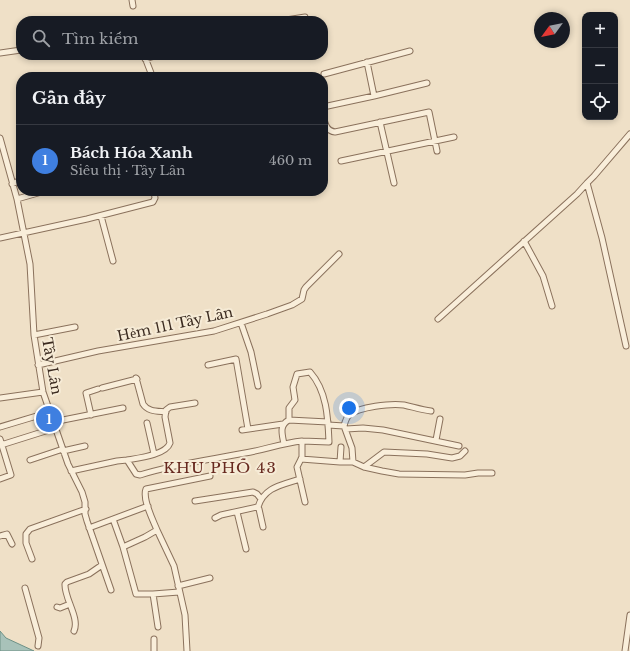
<!DOCTYPE html>
<html lang="vi">
<head>
<meta charset="utf-8">
<style>
  :root { --surface:#171b24; --page:#20242c; --text:#f1f3f6; --muted:#9ea1a6; --line:#363941; --accent:#ca999f }
  body { margin:0; font-family:"Libre Baskerville",serif; background:var(--page); color:var(--text) }
  .controls { position:absolute; right:12px; top:12px; display:grid; overflow:hidden; border-radius:8px; box-shadow:0 2px 6px #0003 }
  .controls button { width:36px; height:36px; display:grid; place-items:center; padding:0; border:0; border-bottom:1px solid var(--line); background:var(--surface); color:var(--text); font:20px sans-serif }
  .compass { position:absolute; left:534px; top:12px; width:36px; height:36px; border-radius:50%; background:var(--surface); box-shadow:0 2px 6px #0003; rotate:237deg }
  .you { position:absolute; left:349px; top:408px; width:14px; height:14px; margin:-10px; border:3px solid #fff; border-radius:50%; background:#1a73e8; box-shadow:0 0 0 6px #1a73e833 }
  .badge { display:grid; place-items:center; width:26px; height:26px; border-radius:50%; background:var(--accent); color:#fff; font-size:13px; font-weight:700 }
  .pin { position:absolute; translate:-50% -50%; border:2px solid #fff; box-shadow:0 1px 4px #0006 }
  .list { margin:0; padding:0; list-style:none }
  h2 { display:flex; justify-content:space-between; align-items:center; height:52px; margin:0; padding:0 16px; font-size:17px }
  h2 small { font-size:13px; font-weight:400; color:var(--muted) }
  .list li { display:grid; grid-template-columns:26px 1fr auto; gap:12px; align-items:center; box-sizing:border-box; height:72px; padding:0 16px; border-top:1px solid var(--line) }
  .list b { display:block; font-size:15px; white-space:nowrap }
  .list p { margin:0; font-size:13px; white-space:nowrap; color:var(--muted) }
  .list em { font-size:13px; font-style:normal; color:var(--muted) }
  .icon { flex:none; width:22px; height:22px; fill:none; stroke:currentColor; stroke-width:2; stroke-linecap:round; stroke-linejoin:round }
  .map { position:relative; flex:none; width:630px; height:651px; overflow:hidden }
  .search { position:absolute; background:var(--surface); box-shadow:0 2px 6px #0003; left:16px; top:16px; width:312px; height:44px; display:flex; align-items:center; gap:10px; box-sizing:border-box; padding:0 14px; border-radius:16px; color:var(--muted); font-size:15px }
  .panel { position:absolute; background:var(--surface); box-shadow:0 2px 6px #0003; left:16px; top:72px; width:312px; height:124px; border-radius:16px }
  .map>svg:first-child { display:block }
  .water { fill:#a8c2b9; stroke:#6e9186 }
  .lines { fill:none; stroke-linecap:round; stroke-linejoin:round }
  .minor-casing { stroke:#8a715c; stroke-width:7 }
  .minor { stroke:#f9eeda; stroke-width:5 }
  .labels { text-anchor:middle; stroke-width:4; stroke-linejoin:round; paint-order:stroke }
  .street-label { font-size:14px; fill:#3b2b20; stroke:#f6ebd6 }
  .neighbourhood-label { font-size:15px; letter-spacing:1px; fill:#67291f; stroke:#f6ebd6 }
</style>
</head>
<body>
<div class="map">
<svg width="630" height="651" viewBox="0 0 630 651">
  <rect width="100%" height="100%" fill="#efe0c7"/>
  <!-- water -->
  <path class="water" d="M 0,631 L 6,638 L 34,651 L 0,651 Z"/>
  <g class="lines">
    <!-- minor casing -->
    <g class="minor-casing">
      <path id="minor" d="M 132,0 L 133,6
        M 280,21 L 305,17
        M 0,53 L 21,50
        M 144,55 L 151,73
        M 145,59 L 158,55
        M 367,62 L 374,96 L 427,83
        M 324,74 L 410,51
        M 323,107 L 374,96
        M 323,116 C 325,123 326,131 335,132 L 429,112 L 437,151
        M 380,122 L 394,183
        M 0,138 L 17,199 L 30,264 L 34,335 L 43,392 L 68,464 L 82,492 L 85,502 L 85,514 L 87,521 L 111,590
        M 341,161 L 454,137
        M 12,184 L 21,180
        M 17,199 L 45,191
        M 101,216 L 113,261
        M 0,238 L 87,219 L 153,202 L 155,198 L 154,191
        M 524,241 L 543,276 L 552,306
        M 438,319 L 577,194 L 587,183
        M 241,323 L 251,352 L 258,386
        M 34,335 L 75,327
        M 626,346 L 602,238 L 587,183 L 594,176 L 630,134
        M 38,365 L 98,351 L 214,331 L 267,314 L 292,305 L 302,299 L 304,290 L 306,287 L 339,254
        M 208,365 L 236,359 L 248,429
        M 136,378 L 143,404 C 148,412 158,411 166,412
        M 102,388 L 137,379
        M 0,398 L 43,392
        M 91,415 L 86,393 L 98,389
        M 289,420 L 289,408 L 295,400 L 293,387 L 297,374 L 310,372 C 327,391 328,418 329,442 L 302,441
        M 53,422 L 123,408
        M 147,423 L 154,454
        M 328,425 L 344,426 L 352,448 L 353,462
        M 344,426 C 345,422 346,418 349,415 C 359,407 391,403 404,405 C 413,407 422,410 431,411
        M 0,427 L 50,412
        M 346,429 L 363,428 L 383,430 L 459,446
        M 242,430 L 283,424
        M 0,439 L 11,475 L 0,479
        M 436,440 L 440,419
        M 284,444 C 282,434 279,425 289,420 L 328,422
        M 1,445 L 55,428
        M 63,451 L 85,446
        M 301,459 L 340,462 L 341,447
        M 30,460 L 63,449
        M 127,460 C 139,458 166,455 170,443 L 165,417 L 166,410 L 170,407 L 195,403
        M 340,462 L 353,462 L 364,467 L 382,471 L 399,474 L 465,475 L 478,473 L 492,473
        M 364,467 L 384,452 L 427,454 L 452,458 L 460,456 L 465,451
        M 71,471 L 117,461 L 127,460 L 136,474 L 140,475 C 175,464 209,460 245,453 C 264,450 282,443 302,441 L 302,457 L 297,467 L 305,502
        M 195,501 L 253,492 L 257,494 L 261,499
        M 258,507 C 264,487 282,485 300,479
        M 237,512 L 246,549
        M 215,518 L 221,515 L 257,507 L 259,509 L 263,527
        M 113,519 L 123,547
        M 89,528 L 148,506
        M 157,530 L 174,566 L 185,615 L 187,651
        M 0,536 L 7,534 L 12,544
        M 32,559 L 26,543 L 26,534 L 30,529 L 86,509
        M 178,586 L 210,578
        M 25,588 L 39,638 L 38,646
        M 179,592 L 153,594 L 136,594 L 123,547 L 145,537 L 157,530 C 153,520 142,499 146,489 L 210,476
        M 153,594 L 158,627
        M 57,607 L 60,608 L 70,604
        M 74,631 C 80,618 64,598 65,584 L 67,582 L 89,574 L 102,565
        M 154,651 L 154,639
        M 625,651 L 630,615"/>
    </g>
    <!-- minor -->
    <use href="#minor" class="minor"/>
  </g>
  <g class="labels">
    <!-- street labels -->
    <g class="street-label">
      <text transform="translate(175 324) rotate(-12)" y="5">Hẻm 111 Tây Lân</text>
      <text transform="translate(52 366) rotate(80)" y="5">Tây Lân</text>
    </g>
    <!-- neighbourhood labels -->
    <g class="neighbourhood-label">
      <text x="220" y="473">KHU PHỐ 43</text>
    </g>
  </g>
</svg>
<div class="controls">
<button>+</button>
<button>−</button>
<button><svg class="icon" aria-label="locate" viewBox="0 0 24 24"><circle cx="12" cy="12" r="6"/><path d="M12 2v4M12 18v4M2 12h4M18 12h4"/></svg></button>
</div>
<svg class="compass" viewBox="-18 -18 36 36"><path d="M0-13l5 13h-10z" fill="#e53935"/><path d="M0 13l5-13h-10z" fill="#9ea1a6"/></svg>
<div class="you"></div>
<div class="pin badge" style="left:49px;top:419px;background:#3f7fe0">1</div>
<div class="search"><svg class="icon" aria-label="search" viewBox="0 0 24 24"><circle cx="10" cy="10" r="6"/><path d="M15 15l6 6"/></svg>Tìm kiếm</div>
<section class="panel">
<h2>Gần đây<small></small></h2>
<ul class="list">
<li><span class="badge" style="background:#3f7fe0">1</span><div><b>Bách Hóa Xanh</b><p>Siêu thị · Tây Lân</p></div><em>460 m</em></li>
</ul>
</section>
</div>
</body>
</html>
